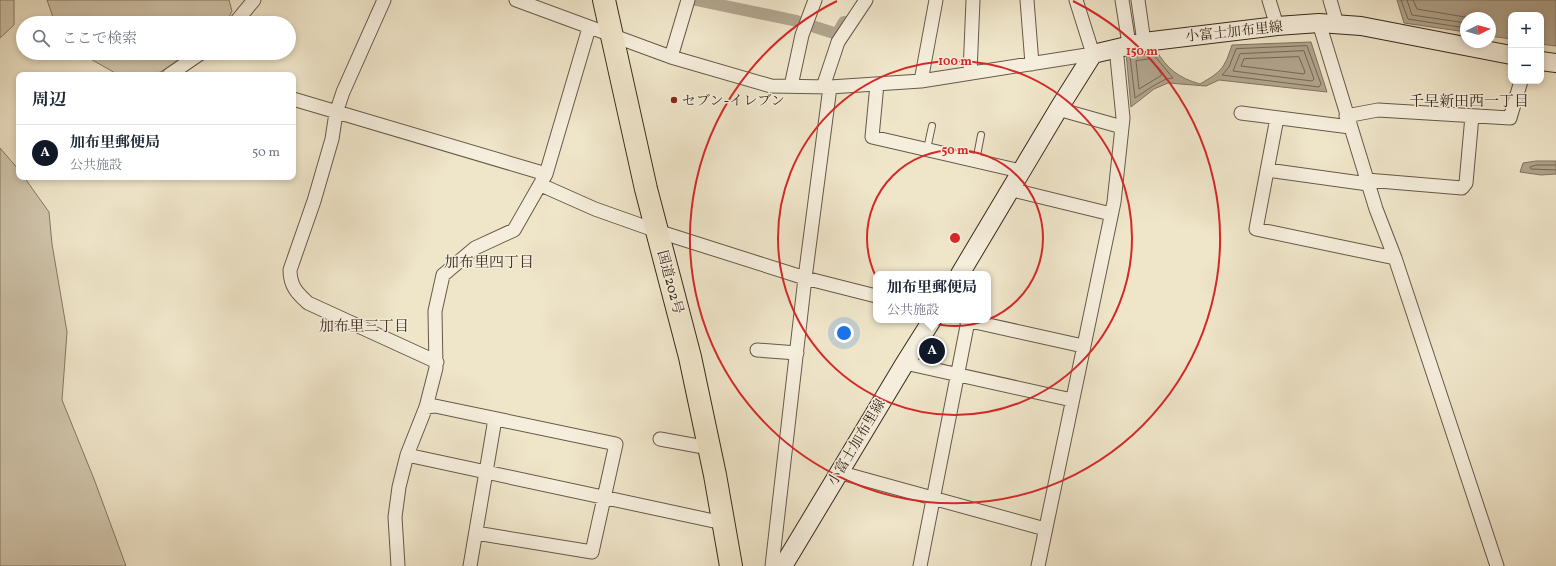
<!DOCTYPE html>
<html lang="ja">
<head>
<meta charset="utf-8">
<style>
  :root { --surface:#fff; --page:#f6f6f7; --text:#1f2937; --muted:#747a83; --line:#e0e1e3; --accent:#111827 }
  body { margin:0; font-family:Vollkorn,"Noto Serif JP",serif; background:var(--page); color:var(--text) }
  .controls { position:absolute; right:12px; top:12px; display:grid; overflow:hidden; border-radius:8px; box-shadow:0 2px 6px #0003 }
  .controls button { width:36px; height:36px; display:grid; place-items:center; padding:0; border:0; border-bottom:1px solid var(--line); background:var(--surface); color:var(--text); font:20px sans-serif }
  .compass { position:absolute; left:1460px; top:12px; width:36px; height:36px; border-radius:50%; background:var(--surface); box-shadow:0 2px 6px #0003; rotate:85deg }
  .you { position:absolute; left:844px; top:333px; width:14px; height:14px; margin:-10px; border:3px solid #fff; border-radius:50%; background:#1a73e8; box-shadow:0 0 0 6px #1a73e833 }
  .badge { display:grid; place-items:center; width:26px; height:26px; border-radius:50%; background:var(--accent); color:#fff; font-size:13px; font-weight:700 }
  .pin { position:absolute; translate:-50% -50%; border:2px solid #fff; box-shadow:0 1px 4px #0006 }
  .popup { position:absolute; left:873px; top:271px; width:118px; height:52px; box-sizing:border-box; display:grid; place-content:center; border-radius:8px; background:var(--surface); filter:drop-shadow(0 1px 3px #0005); font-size:13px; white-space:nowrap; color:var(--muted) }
  .popup b { font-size:15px; color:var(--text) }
  .popup::after { content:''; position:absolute; left:50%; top:100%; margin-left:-8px; border:8px solid transparent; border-top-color:var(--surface) }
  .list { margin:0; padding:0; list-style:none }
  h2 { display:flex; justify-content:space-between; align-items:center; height:52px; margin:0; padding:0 16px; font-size:17px }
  h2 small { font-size:13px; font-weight:400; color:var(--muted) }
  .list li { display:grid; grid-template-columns:26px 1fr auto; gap:12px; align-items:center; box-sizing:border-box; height:56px; padding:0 16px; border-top:1px solid var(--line) }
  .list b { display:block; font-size:15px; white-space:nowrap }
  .list p { margin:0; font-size:13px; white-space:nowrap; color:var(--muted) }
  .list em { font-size:13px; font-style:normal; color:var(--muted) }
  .icon { flex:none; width:22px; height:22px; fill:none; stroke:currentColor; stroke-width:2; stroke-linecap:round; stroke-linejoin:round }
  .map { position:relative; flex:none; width:1556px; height:566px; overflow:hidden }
  .search { position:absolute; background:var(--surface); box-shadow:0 2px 6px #0003; left:16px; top:16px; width:280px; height:44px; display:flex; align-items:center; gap:10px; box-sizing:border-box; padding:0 14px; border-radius:22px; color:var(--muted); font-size:15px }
  .panel { position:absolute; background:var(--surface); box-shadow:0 2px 6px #0003; left:16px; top:72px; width:280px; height:108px; border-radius:8px }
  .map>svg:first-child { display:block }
  .green { fill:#d0c5ac; stroke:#857864 }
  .water { fill:#b1a58e; stroke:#817460 }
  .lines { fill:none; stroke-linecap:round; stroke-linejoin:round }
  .shore { stroke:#766855; stroke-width:1 }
  .canal { stroke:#b1a58e; stroke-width:12 }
  .service-casing { stroke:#675947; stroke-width:8 }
  .minor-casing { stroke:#675947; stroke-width:15 }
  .secondary-casing { stroke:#3a2a1c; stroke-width:20 }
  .trunk-casing { stroke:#3a2a1c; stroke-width:24 }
  .service { stroke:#f5eedc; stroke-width:6 }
  .minor { stroke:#f5eedc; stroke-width:13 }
  .secondary { stroke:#f5eedc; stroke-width:18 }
  .trunk { stroke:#efe5c9; stroke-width:22 }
  .ring { fill:none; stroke:#d62828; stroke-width:2 }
  .poi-dot { fill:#8f2418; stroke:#f5eedc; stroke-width:1.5 }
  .labels { text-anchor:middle; stroke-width:3; stroke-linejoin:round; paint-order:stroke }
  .street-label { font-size:14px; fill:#3a2a1c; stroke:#f5eedc }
  .poi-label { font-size:14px; fill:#3a2a1c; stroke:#f5eedc; text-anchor:start }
  .neighbourhood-label { font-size:15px; fill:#3a2a1c; stroke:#f5eedc }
  .centre { fill:#d62828; stroke:#f5eedc; stroke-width:2 }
  .ring-label { font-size:12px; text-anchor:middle; font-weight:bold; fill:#d62828; stroke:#f5eedc; stroke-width:3; stroke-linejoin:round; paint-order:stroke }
</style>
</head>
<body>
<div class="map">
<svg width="1556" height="566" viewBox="0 0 1556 566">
  <rect width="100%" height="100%" fill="#efe5c9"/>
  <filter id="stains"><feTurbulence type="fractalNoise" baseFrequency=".005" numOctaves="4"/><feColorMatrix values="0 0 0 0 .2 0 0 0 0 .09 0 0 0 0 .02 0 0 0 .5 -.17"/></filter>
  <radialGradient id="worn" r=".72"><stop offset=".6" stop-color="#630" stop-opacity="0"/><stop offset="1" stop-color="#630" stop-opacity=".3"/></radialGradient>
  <!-- green -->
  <path class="green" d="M 0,0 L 14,0 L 14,25 L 0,38 Z
    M 47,0 L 229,0 L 232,11 L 226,23 L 55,23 Z
    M 80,53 L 188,53 L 166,69 L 154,75 L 117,74 Z
    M 0,148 L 19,170 L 19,177 L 24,177 L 49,212 L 52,244 L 67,332 L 62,400 L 94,479 L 126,566 L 0,566 Z"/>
  <!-- water -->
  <path class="water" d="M 1397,0 L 1556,0 L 1556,46 L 1541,44 L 1541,15 L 1511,15 L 1511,39 L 1490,36 L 1490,18 L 1466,18 L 1466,32 L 1404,23 Z
    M 1311,42 L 1327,92 L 1219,80 L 1206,86 L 1168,83 L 1154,89 L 1131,107 L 1126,52 L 1156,50 C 1167,69 1179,78 1200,84 C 1222,71 1224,69 1232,45 Z
    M 1536,161 L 1556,161 L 1556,174 L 1541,175 L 1520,172 L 1523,163 Z"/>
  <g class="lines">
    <!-- shore -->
    <path class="shore" d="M 1401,0 L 1408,19 L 1466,28
      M 1407,0 L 1412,15 L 1466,23
      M 1413,0 L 1417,9 L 1471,18
      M 1307,46 L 1321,84 L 1319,87 L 1222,75 L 1229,67 L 1236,49 Z
      M 1304,51 L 1314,79 L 1312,81 L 1233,71 L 1240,54 Z
      M 1153,54 L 1173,78 L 1166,79 L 1153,86 L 1135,98 L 1130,56 Z
      M 1299,57 L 1305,72 L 1304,74 L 1241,66 L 1244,59 Z
      M 1151,59 L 1162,75 L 1139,89 L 1136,61 Z
      M 1556,165 L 1536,165 L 1530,167 L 1531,169 L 1556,170"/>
    <!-- canal -->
    <path class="canal" d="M 696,0 L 797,21
      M 815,27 L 837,34 L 844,22"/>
    <!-- service casing -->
    <g class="service-casing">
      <path id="service" d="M 927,149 L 932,126
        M 976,161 L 981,135"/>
    </g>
    <!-- minor casing -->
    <g class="minor-casing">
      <path id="minor" d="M 384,0 L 343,92 L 336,113 L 332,139 L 314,201 L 290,270 C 290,286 297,293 308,303 L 437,362
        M 516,0 L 671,57 L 771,86 L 830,87 L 921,81 L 1093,54 L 1076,0
        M 1027,0 L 1032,64
        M 1122,0 L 1129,44
        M 1138,0 L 1144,42
        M 1269,0 L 1277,26
        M 1330,0 L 1337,24
        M 235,23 L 254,0
        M 1319,23 L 1376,209 L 1395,258 L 1497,566
        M 671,57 L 688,0
        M 970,73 L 973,0
        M 169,75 L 201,53
        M 921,81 L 936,0
        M 877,84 L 872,137 L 1020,171
        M 791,86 L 802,35 L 815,0
        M 823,87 L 838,42 L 866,0
        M 293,99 L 546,174
        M 1058,109 L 1122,127
        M 1241,113 L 1350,127
        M 1346,116 L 1378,110 L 1510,118 L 1521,81
        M 1277,118 L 1256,229 L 1395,258
        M 1267,170 L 1368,184
        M 1367,180 L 1462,188 L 1466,183 L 1472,116
        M 541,185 L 595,209 L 657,231 L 805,278 L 876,296
        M 1009,189 L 1111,214
        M 966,320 L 1083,346
        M 757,350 L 797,353
        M 905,363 L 1072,400
        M 426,407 L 435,406 L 616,444 L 592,552 L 476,533
        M 660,439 L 709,448
        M 407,455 L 723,523
        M 838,472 L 1045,529
        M 398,566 L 395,517 L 399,487 L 407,455 L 426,407 L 436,368 L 435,311 L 443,275 L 475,248 L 514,230 L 546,174 L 589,28
        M 470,566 L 495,419
        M 772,566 L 805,278 L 830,87
        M 920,566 L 968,321
        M 1038,566 L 1114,202 L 1123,118 L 1116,47"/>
    </g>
    <!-- secondary casing -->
    <g class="secondary-casing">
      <path id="secondary" d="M 1541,61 L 1556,63
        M 960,274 L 1059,108 L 1093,54 L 1144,42 L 1277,26 L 1319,23 L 1361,26 L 1511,55
        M 783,566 L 905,363 L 932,320"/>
    </g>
    <!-- trunk casing -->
    <g class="trunk-casing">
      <path id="trunk" d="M 604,0 L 646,189 L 690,357 L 715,475 L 731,566"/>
    </g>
    <!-- service -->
    <use href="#service" class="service"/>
    <!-- minor -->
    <use href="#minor" class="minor"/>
    <!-- secondary -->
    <use href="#secondary" class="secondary"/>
    <!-- trunk -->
    <use href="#trunk" class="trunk"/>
  </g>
  <!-- distance rings -->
  <g class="ring">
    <circle cx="955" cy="238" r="88"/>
    <circle cx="955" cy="238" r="177"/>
    <path d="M1073 1A265 265 0 1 1 837 1"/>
  </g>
  <!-- markers -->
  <circle class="poi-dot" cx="674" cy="100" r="4"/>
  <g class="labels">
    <!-- street labels -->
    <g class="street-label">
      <text transform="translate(1234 31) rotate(-6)" y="5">小富士加布里線</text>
      <text transform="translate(671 282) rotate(75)" y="5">国道202号</text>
      <text transform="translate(856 442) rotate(-59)" y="5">小富士加布里線</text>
    </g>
    <!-- poi labels -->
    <g class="poi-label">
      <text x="682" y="105">セブン-イレブン</text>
    </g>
    <!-- neighbourhood labels -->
    <g class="neighbourhood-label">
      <text x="1469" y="106">千早新田西一丁目</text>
      <text x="489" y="267">加布里四丁目</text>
      <text x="364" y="331">加布里三丁目</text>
    </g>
  </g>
  <circle cx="955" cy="238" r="6" class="centre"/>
  <g class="ring-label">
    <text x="1142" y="55">150 m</text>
    <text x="955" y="65">100 m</text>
    <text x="955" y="154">50 m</text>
  </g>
  <rect width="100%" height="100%" filter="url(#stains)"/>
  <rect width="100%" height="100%" fill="url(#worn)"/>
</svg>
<div class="controls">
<button>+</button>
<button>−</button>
</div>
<svg class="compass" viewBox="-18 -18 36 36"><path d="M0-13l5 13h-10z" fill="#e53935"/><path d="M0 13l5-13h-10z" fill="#747a83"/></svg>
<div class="you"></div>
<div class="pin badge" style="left:932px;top:351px">A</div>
<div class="popup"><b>加布里郵便局</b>公共施設</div>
<div class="search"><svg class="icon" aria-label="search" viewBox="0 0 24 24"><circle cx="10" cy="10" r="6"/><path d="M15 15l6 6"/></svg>ここで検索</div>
<section class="panel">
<h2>周辺<small></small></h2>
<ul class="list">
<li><span class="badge">A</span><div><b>加布里郵便局</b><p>公共施設</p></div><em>50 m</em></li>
</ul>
</section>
</div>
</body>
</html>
